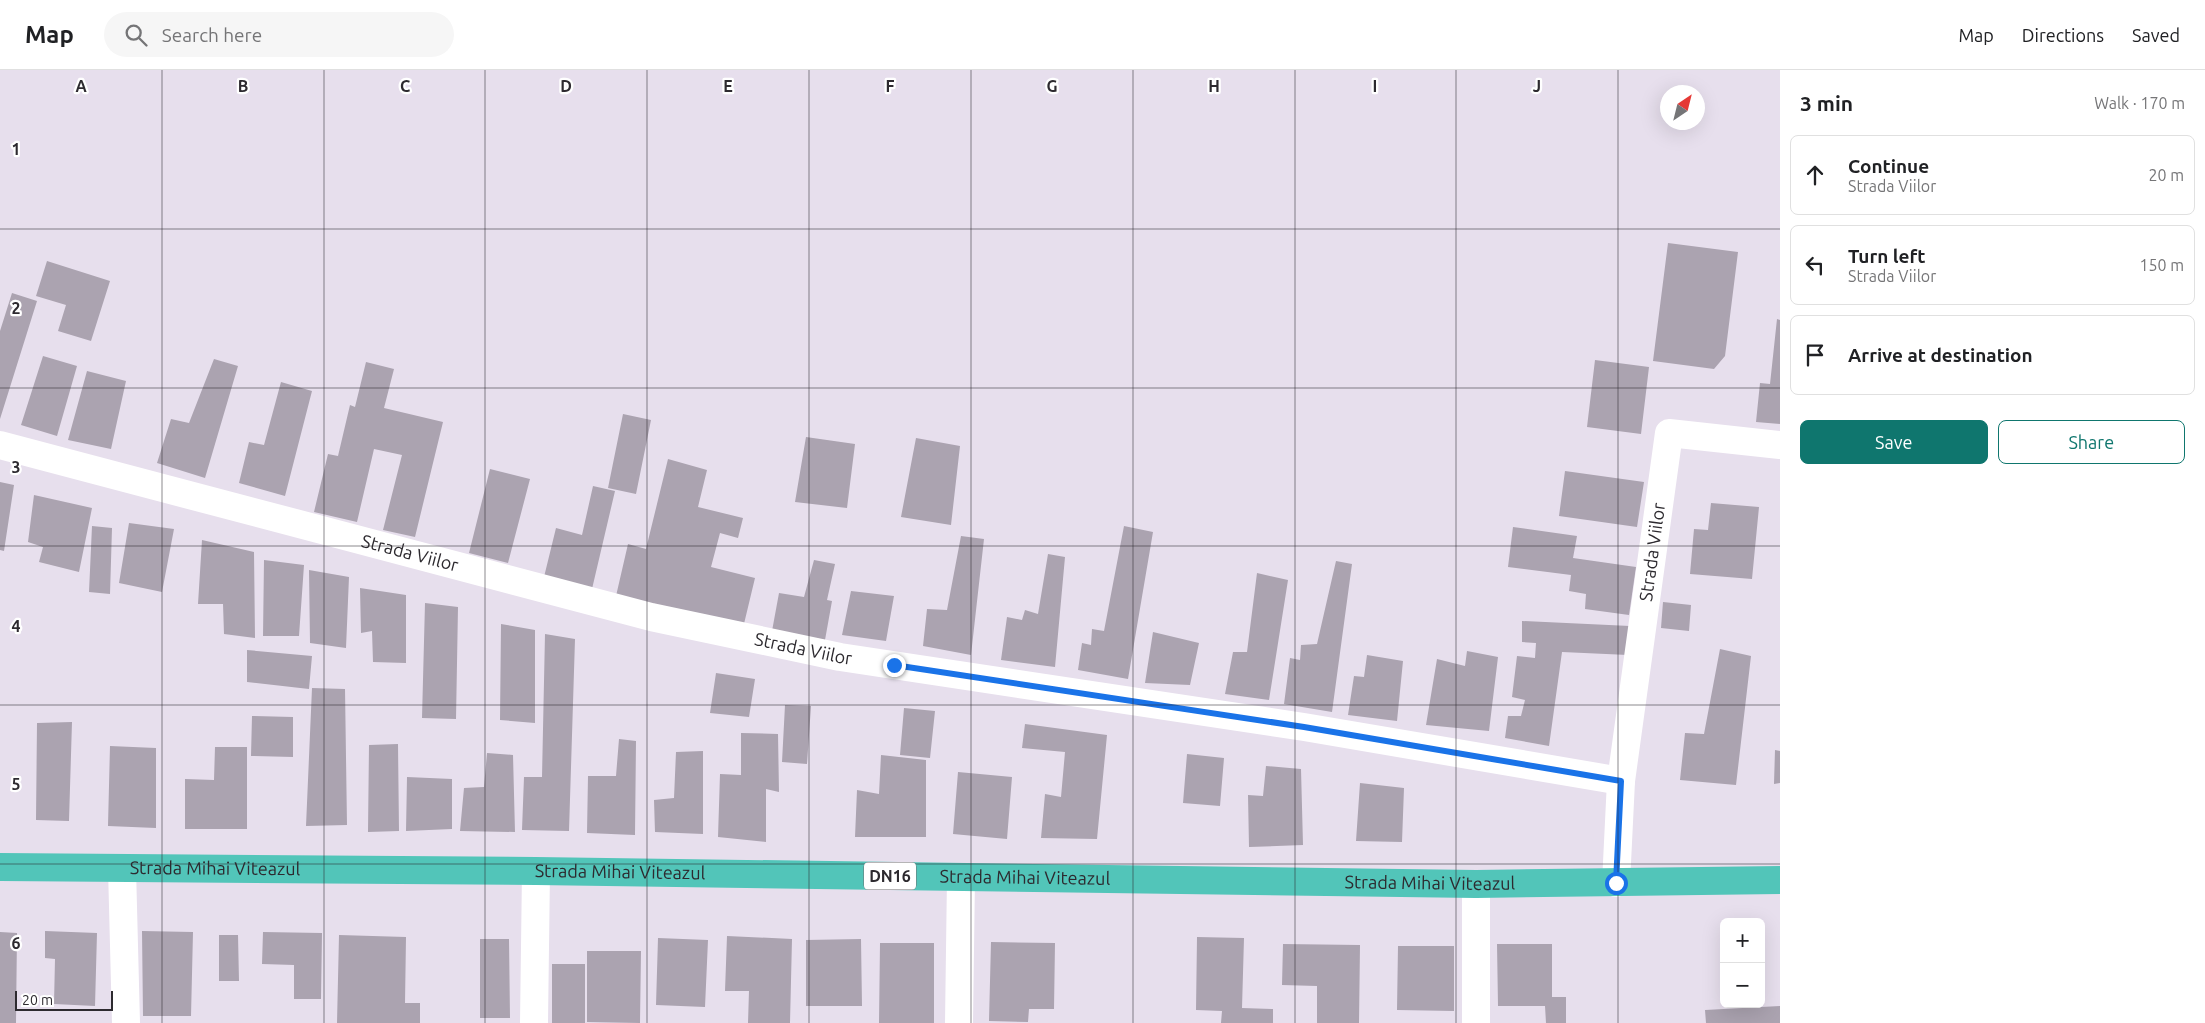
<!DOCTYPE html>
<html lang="en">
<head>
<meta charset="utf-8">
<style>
  :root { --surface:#fff; --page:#f6f6f6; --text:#202124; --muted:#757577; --line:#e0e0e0; --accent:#0f766e }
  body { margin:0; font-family:Ubuntu,sans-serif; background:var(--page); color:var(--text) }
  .controls { position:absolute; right:15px; bottom:15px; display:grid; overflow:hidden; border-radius:8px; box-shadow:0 5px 20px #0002 }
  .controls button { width:45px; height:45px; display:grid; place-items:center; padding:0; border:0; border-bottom:1px solid var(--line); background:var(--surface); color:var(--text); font:25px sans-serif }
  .compass { position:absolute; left:1660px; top:15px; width:45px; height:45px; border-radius:50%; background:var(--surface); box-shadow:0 5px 20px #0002; rotate:35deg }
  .scale { position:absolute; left:15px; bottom:12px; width:98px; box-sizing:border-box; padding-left:5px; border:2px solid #2d2a2f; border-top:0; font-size:14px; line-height:18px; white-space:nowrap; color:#2d2a2f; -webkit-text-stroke:4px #fff; paint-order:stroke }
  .stop { position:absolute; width:15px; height:15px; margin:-11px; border:4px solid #1a73e8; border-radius:50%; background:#fff }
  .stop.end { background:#1a73e8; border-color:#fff; box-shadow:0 1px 5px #0008 }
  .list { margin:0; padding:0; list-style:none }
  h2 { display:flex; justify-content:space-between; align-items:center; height:65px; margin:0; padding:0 20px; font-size:21px }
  h2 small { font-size:16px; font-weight:400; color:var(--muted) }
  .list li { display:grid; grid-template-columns:32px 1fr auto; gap:15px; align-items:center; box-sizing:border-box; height:80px; margin:0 10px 10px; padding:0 10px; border:1px solid var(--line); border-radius:8px }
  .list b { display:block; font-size:19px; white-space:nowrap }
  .list p { margin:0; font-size:16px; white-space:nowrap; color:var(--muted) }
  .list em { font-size:16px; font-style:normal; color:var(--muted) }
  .actions { display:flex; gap:10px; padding:15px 20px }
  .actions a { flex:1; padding:11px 0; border:1px solid var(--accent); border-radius:8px; text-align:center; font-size:18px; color:var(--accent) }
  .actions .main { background:var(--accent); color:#fff }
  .icon { flex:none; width:28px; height:28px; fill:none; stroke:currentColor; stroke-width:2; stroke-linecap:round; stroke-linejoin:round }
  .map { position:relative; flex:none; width:1780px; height:953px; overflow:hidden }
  header { display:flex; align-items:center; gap:30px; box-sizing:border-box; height:70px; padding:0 25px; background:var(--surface); border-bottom:1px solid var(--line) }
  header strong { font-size:24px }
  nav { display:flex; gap:28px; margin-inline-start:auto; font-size:18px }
  .search { width:350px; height:45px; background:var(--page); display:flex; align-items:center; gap:12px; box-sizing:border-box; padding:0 18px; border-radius:28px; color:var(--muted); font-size:19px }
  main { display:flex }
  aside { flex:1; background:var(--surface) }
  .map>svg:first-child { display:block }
  .building { fill:#aba3b0 }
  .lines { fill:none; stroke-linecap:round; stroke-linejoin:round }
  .minor { stroke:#fff; stroke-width:28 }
  .highway { stroke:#52c5b9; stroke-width:28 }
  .route { stroke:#1a73e8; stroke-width:6 }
  .grid { fill:none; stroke:#2d2a2f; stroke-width:1; stroke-opacity:0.55 }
  .labels { text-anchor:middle; stroke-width:4.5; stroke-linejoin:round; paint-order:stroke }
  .shield { fill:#fff; stroke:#6c6a6d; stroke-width:1 }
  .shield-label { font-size:16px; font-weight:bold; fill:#2d2a2f }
  .street-label { font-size:18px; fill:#2d2a2f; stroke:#fff }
  .grid-label { font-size:16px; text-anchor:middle; font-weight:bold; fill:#2d2a2f; stroke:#fff; stroke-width:4.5; stroke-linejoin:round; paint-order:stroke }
</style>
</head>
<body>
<header>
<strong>Map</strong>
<div class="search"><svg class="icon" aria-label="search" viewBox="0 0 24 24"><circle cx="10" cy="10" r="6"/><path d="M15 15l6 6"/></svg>Search here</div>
<nav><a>Map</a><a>Directions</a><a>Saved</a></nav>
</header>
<main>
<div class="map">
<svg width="1780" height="953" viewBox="0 0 1780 953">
  <rect width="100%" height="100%" fill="#e7dfed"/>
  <!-- building -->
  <path class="building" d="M 1668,173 L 1738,182 L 1725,286 L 1714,299 L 1653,291 Z
    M 47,191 L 110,211 L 91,271 L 58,261 L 66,235 L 36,226 Z
    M 12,223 L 37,231 L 0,349 L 0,261 Z
    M 1777,249 L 1780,250 L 1780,354 L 1756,352 L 1760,313 L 1770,314 Z
    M 43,286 L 77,296 L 57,366 L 21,355 Z
    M 214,289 L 238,296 L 205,408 L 157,393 L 171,349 L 189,353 Z
    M 1595,290 L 1649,297 L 1641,364 L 1587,357 Z
    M 366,292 L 394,299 L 384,338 L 443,352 L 415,467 L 383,460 L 402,385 L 374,379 L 357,452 L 314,442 L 328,384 L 338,386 L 350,335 L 355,337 Z
    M 87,301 L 126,311 L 111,379 L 68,370 Z
    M 281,312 L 312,321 L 285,426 L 239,413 L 249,372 L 264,375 Z
    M 623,344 L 651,350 L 636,424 L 608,418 Z
    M 806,367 L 855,374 L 847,438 L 795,432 Z
    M 916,368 L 960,376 L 951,455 L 901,447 Z
    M 668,389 L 707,400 L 698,437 L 743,448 L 738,468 L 720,463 L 711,497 L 755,508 L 743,558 L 616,526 L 628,474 L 646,479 Z
    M 490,399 L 530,409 L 508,493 L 469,483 Z
    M 1565,401 L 1644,412 L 1637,457 L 1559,446 Z
    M 0,412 L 14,415 L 4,481 L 0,480 Z
    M 593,416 L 615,421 L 592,519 L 544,507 L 556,458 L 582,465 Z
    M 34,425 L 92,438 L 79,502 L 39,492 L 43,477 L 28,472 Z
    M 1711,433 L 1759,437 L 1752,509 L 1690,504 L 1694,459 L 1708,460 Z
    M 129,453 L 174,459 L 162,522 L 119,513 Z
    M 92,456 L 112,458 L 110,524 L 89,522 Z
    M 1124,456 L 1153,462 L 1128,609 L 1078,600 L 1082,573 L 1091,575 L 1092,559 L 1104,561 Z
    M 1513,457 L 1577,466 L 1573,488 L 1636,497 L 1629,545 L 1585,539 L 1586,524 L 1569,521 L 1571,505 L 1508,497 Z
    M 961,466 L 984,469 L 971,585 L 923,576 L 927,539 L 947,540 Z
    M 202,470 L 254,482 L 255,568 L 224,564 L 223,534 L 198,534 Z
    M 1048,484 L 1065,487 L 1055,597 L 1001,590 L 1007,547 L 1022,550 L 1025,540 L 1038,544 Z
    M 264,490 L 304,495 L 299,566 L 263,566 Z
    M 814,490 L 835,494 L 827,530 L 832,531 L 825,570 L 772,561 L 779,523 L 804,527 Z
    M 1336,491 L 1352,494 L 1332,642 L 1284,634 L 1290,588 L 1300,590 L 1301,575 L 1317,574 Z
    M 309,500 L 349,507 L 346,578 L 310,573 Z
    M 1257,503 L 1288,510 L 1269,630 L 1225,624 L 1233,582 L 1247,582 Z
    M 360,518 L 406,525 L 406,593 L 373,592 L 372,561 L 361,563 Z
    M 851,521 L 894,526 L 886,571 L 842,565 Z
    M 1663,532 L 1691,535 L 1689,561 L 1661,558 Z
    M 425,533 L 458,537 L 456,649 L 422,648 Z
    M 1522,551 L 1630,556 L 1628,585 L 1562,582 L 1549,676 L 1505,668 L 1508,646 L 1521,646 L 1525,630 L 1512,627 L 1517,586 L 1535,588 L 1536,573 L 1522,572 Z
    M 501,554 L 535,560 L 535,653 L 500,650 Z
    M 1153,562 L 1199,573 L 1190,615 L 1145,613 Z
    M 545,564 L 575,569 L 569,761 L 522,760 L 524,707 L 542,707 Z
    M 1720,579 L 1751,586 L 1736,715 L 1680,710 L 1685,663 L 1704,664 Z
    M 247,580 L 312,586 L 309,619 L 247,612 Z
    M 1467,581 L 1498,587 L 1489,661 L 1426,655 L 1437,589 L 1465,596 Z
    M 1367,585 L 1403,591 L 1397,651 L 1348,645 L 1354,606 L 1364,607 Z
    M 716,603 L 755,609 L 749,647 L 710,643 Z
    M 312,618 L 345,619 L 347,755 L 306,756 Z
    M 785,635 L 811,636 L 807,694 L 782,692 Z
    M 904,638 L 935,641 L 930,688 L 900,685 Z
    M 252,646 L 293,647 L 293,687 L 251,686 Z
    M 72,652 L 69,751 L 36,750 L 37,653 Z
    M 1025,654 L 1107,665 L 1097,769 L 1041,768 L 1045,724 L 1061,727 L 1065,682 L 1022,678 Z
    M 741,663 L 778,664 L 779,722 L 766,719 L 766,772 L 718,767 L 720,704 L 741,705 Z
    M 619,669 L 636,671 L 635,765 L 587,763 L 588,706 L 616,706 Z
    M 398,674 L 399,761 L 368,762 L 369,675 Z
    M 110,676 L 156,678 L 156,758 L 108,756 Z
    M 215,677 L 247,677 L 247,759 L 185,759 L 185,709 L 214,710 Z
    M 1775,680 L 1780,681 L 1780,713 L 1774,714 Z
    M 703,681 L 703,764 L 655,762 L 654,730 L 674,728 L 676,682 Z
    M 487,683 L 513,685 L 515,762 L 460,761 L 464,718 L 484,717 Z
    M 1187,684 L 1224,688 L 1220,736 L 1183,733 Z
    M 881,685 L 926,690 L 926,767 L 855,767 L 857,720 L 879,724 Z
    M 1266,696 L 1301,699 L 1303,775 L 1249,777 L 1248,725 L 1263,726 Z
    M 958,702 L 1012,707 L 1007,769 L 953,764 Z
    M 407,707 L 452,709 L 452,759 L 406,761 Z
    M 1360,713 L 1404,718 L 1402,772 L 1356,771 Z
    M 45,861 L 97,863 L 95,936 L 54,934 L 55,889 L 45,888 Z
    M 142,861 L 193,862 L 191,946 L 143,946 Z
    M 0,862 L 17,863 L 16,953 L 0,953 Z
    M 263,862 L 322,863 L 321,929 L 294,929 L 294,895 L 262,894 Z
    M 219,865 L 238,865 L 239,911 L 219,911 Z
    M 339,865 L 406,867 L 405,933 L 420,933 L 420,953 L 337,953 Z
    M 727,866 L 792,869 L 790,953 L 748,953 L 749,921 L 725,921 Z
    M 1197,867 L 1244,868 L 1242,938 L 1273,939 L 1273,953 L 1221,953 L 1222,941 L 1196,940 Z
    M 658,868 L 708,870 L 705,937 L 656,935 Z
    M 480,869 L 509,869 L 510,948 L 480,948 Z
    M 861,869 L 862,936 L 806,936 L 806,870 Z
    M 991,872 L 1055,873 L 1054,939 L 1029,939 L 1028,952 L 989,951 Z
    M 880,873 L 934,873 L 934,953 L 879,953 Z
    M 1283,874 L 1360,875 L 1359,953 L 1317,953 L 1317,916 L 1282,915 Z
    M 1497,874 L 1552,874 L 1552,927 L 1566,927 L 1566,953 L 1546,953 L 1545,936 L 1498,936 Z
    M 1398,876 L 1454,876 L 1454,941 L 1397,940 Z
    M 587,881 L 641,881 L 640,953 L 587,952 Z
    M 552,894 L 585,894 L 585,953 L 552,953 Z
    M 1780,936 L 1780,953 L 1706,953 L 1705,940 Z"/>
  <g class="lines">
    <!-- minor -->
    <g class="minor">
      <path id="s1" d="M 0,375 L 651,547 L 840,587 L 1304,657 L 1621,711 L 1616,813"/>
      <path id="s2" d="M 1621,711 L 1669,363 L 1780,375"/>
      <path d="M 122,798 L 126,953"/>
      <path d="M 534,953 L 536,801"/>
      <path d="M 959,953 L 961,807"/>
      <path d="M 1476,953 L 1476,814"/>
    </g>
    <!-- highway -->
    <path class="highway" id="s3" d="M 0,797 L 536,801 L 1476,814 L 1780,810"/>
  </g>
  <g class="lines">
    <!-- route -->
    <path class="route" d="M 894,595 L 1304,657 L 1621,711 L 1616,813"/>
  </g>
  <!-- grid -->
  <path class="grid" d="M 162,0 L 162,953M 324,0 L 324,953M 485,0 L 485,953M 647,0 L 647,953M 809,0 L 809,953M 971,0 L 971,953M 1133,0 L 1133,953M 1295,0 L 1295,953M 1456,0 L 1456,953M 1618,0 L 1618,953M 0,159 L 1780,159M 0,318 L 1780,318M 0,476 L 1780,476M 0,635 L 1780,635M 0,794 L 1780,794"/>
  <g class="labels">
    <!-- shield labels -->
    <rect class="shield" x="864" y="792.5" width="52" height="27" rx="4"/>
    <g class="shield-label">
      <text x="890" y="812">DN16</text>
    </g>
    <!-- street labels -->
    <g class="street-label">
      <text dy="6" stroke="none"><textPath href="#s2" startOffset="231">Strada Viilor</textPath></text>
      <text dy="6" stroke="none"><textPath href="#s1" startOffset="424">Strada Viilor</textPath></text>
      <text dy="6" stroke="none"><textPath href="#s1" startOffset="829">Strada Viilor</textPath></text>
      <text dy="6" stroke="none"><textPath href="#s3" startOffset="215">Strada Mihai Viteazul</textPath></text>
      <text dy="6" stroke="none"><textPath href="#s3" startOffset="620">Strada Mihai Viteazul</textPath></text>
      <text dy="6" stroke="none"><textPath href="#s3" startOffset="1025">Strada Mihai Viteazul</textPath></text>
      <text dy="6" stroke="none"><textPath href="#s3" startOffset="1430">Strada Mihai Viteazul</textPath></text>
    </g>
  </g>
  <g class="grid-label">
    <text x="81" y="22">A</text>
    <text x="243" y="22">B</text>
    <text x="405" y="22">C</text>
    <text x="566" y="22">D</text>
    <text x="728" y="22">E</text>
    <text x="890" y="22">F</text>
    <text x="1052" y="22">G</text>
    <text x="1214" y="22">H</text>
    <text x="1375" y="22">I</text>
    <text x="1537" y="22">J</text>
    <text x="16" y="85">1</text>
    <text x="16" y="244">2</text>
    <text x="16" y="403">3</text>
    <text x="16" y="562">4</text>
    <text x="16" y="720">5</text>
    <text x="16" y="879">6</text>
  </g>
</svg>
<div class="controls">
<button>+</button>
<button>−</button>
</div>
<svg class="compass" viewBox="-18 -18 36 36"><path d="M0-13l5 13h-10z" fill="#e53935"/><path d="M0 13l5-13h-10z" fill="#757577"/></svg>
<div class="scale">20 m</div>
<div class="stop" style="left:1616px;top:813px"></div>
<div class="stop end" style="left:894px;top:595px"></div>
</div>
<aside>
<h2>3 min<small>Walk · 170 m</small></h2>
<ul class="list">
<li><svg class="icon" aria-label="ahead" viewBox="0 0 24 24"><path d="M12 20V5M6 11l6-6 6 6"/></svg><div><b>Continue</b><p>Strada Viilor</p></div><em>20 m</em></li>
<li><svg class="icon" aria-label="left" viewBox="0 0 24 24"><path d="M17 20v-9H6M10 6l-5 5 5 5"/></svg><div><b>Turn left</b><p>Strada Viilor</p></div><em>150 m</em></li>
<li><svg class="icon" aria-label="arrive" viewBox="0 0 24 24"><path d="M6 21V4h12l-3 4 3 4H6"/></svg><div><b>Arrive at destination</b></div></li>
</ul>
<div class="actions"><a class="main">Save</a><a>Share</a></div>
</aside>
</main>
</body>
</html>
